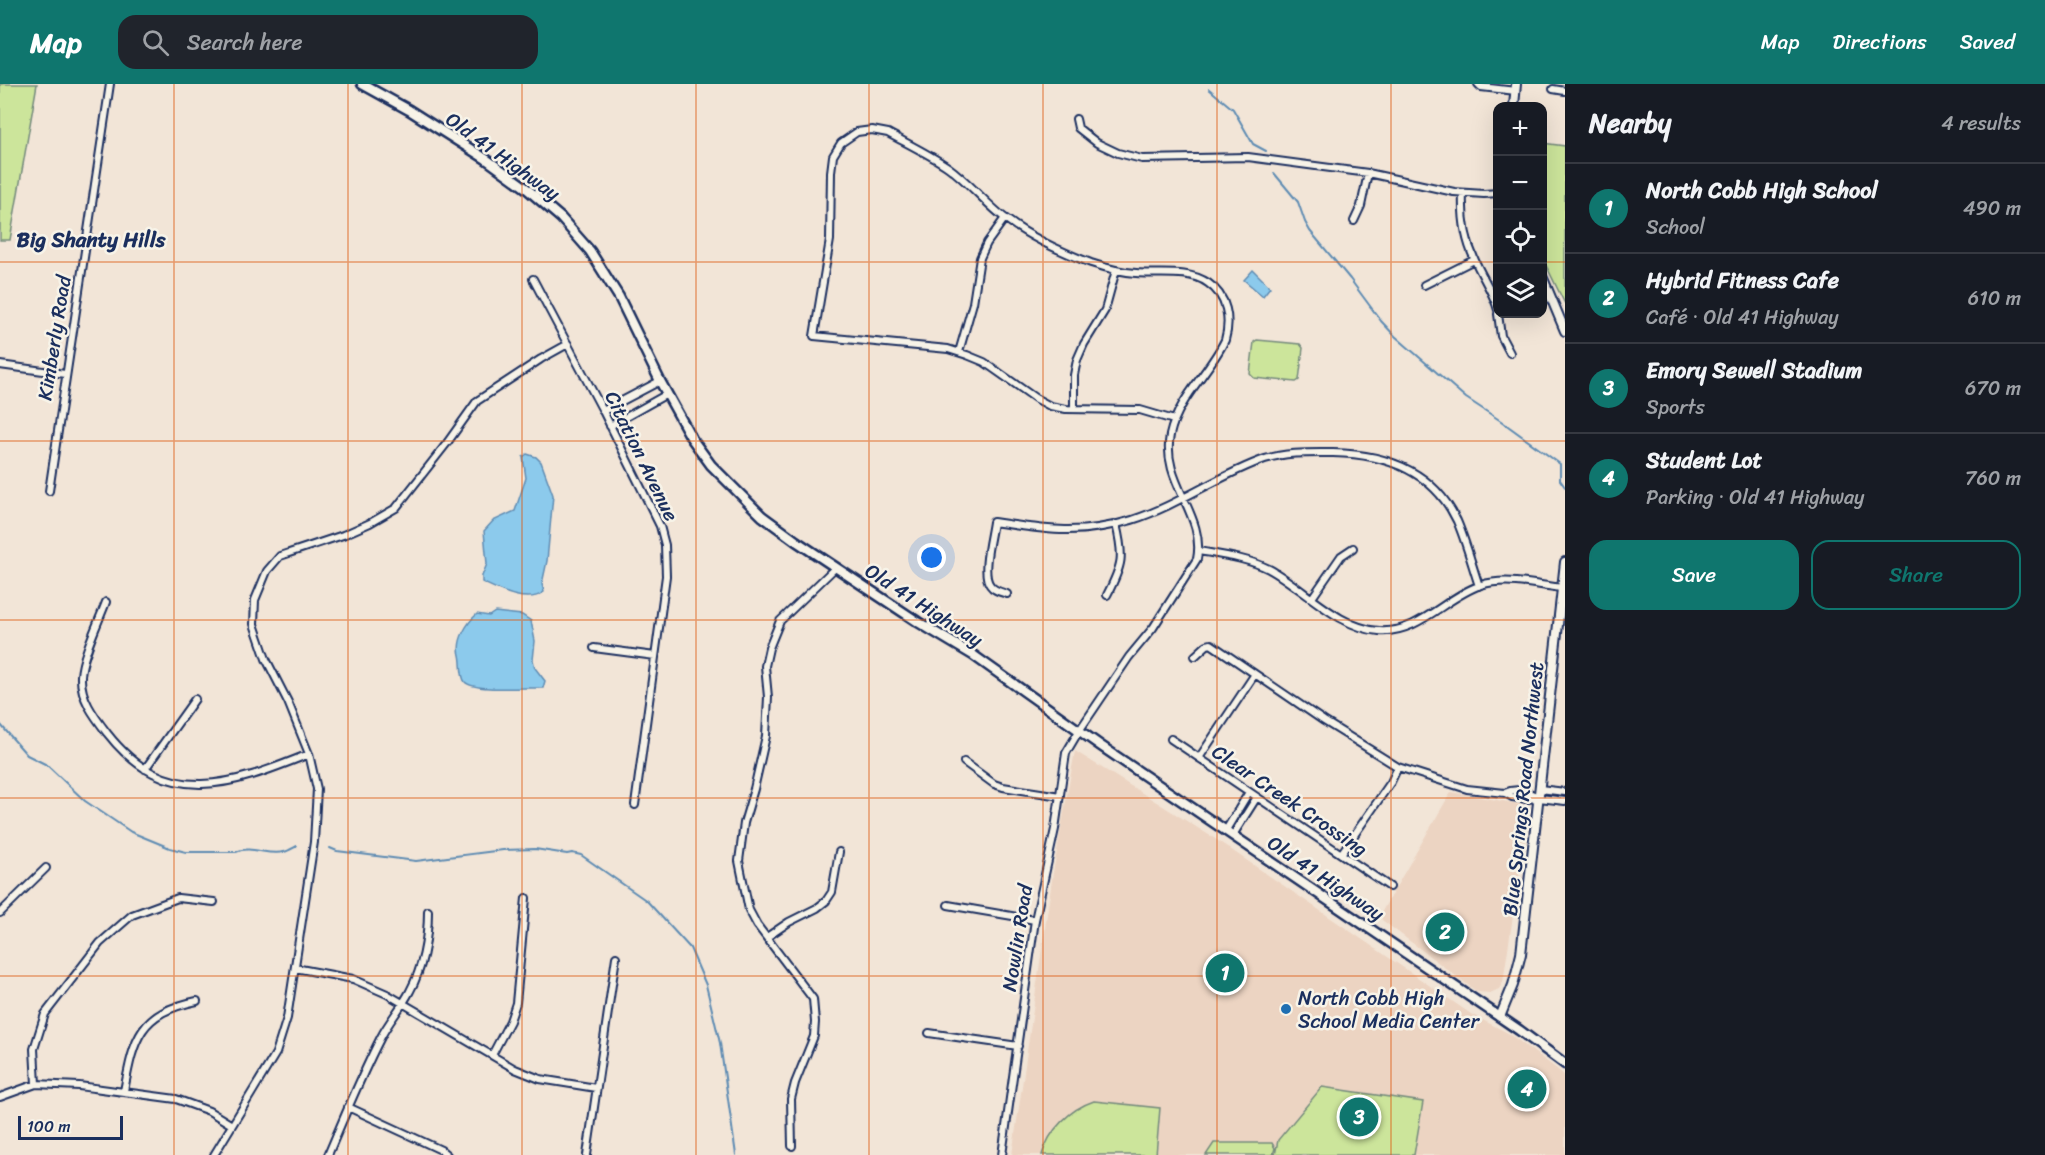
<!DOCTYPE html>
<html lang="en">
<head>
<meta charset="utf-8">
<style>
  :root { --surface:#171b24; --page:#20242c; --text:#f1f3f6; --muted:#9ea1a6; --line:#363941; --accent:#0f766e }
  body { margin:0; font-family:Sriracha,sans-serif; background:var(--page); color:var(--text) }
  .controls { position:absolute; right:18px; top:18px; display:grid; overflow:hidden; border-radius:12px; box-shadow:0 6px 24px #0002 }
  .controls button { width:54px; height:54px; display:grid; place-items:center; padding:0; border:0; border-bottom:2px solid var(--line); background:var(--surface); color:var(--text); font:30px sans-serif }
  .scale { position:absolute; left:18px; bottom:15px; width:105px; box-sizing:border-box; padding-left:6px; border:3px solid #1b2f5e; border-top:0; font-size:16px; line-height:21px; white-space:nowrap; color:#1b2f5e; -webkit-text-stroke:4px #f7f3e8; paint-order:stroke }
  .you { position:absolute; left:932px; top:474px; width:21px; height:21px; margin:-15px; border:4px solid #fff; border-radius:50%; background:#1a73e8; box-shadow:0 0 0 9px #1a73e833 }
  .badge { display:grid; place-items:center; width:39px; height:39px; border-radius:50%; background:var(--accent); color:#fff; font-size:20px; font-weight:700 }
  .pin { position:absolute; translate:-50% -50%; border:3px solid #fff; box-shadow:0 2px 6px #0006 }
  .list { margin:0; padding:0; list-style:none }
  h2 { display:flex; justify-content:space-between; align-items:center; height:78px; margin:0; padding:0 24px; font-size:26px }
  h2 small { font-size:20px; font-weight:400; color:var(--muted) }
  .list li { display:grid; grid-template-columns:39px 1fr auto; gap:18px; align-items:center; box-sizing:border-box; height:90px; padding:0 24px; border-top:2px solid var(--line) }
  .list b { display:block; font-size:22px; white-space:nowrap }
  .list p { margin:0; font-size:20px; white-space:nowrap; color:var(--muted) }
  .list em { font-size:20px; font-style:normal; color:var(--muted) }
  .actions { display:flex; gap:12px; padding:18px 24px }
  .actions a { flex:1; padding:14px 0; border:2px solid var(--accent); border-radius:18px; text-align:center; font-size:21px; color:var(--accent) }
  .actions .main { background:var(--accent); color:#fff }
  .icon { flex:none; width:33px; height:33px; fill:none; stroke:currentColor; stroke-width:2; stroke-linecap:round; stroke-linejoin:round }
  .map { position:relative; flex:none; width:1565px; height:1071px; overflow:hidden }
  header { display:flex; align-items:center; gap:36px; box-sizing:border-box; height:84px; padding:0 30px; background:var(--accent); color:#fff }
  header strong { font-size:28px }
  nav { display:flex; gap:33px; margin-inline-start:auto; font-size:21px }
  .search { width:420px; height:54px; background:var(--page); display:flex; align-items:center; gap:15px; box-sizing:border-box; padding:0 21px; border-radius:18px; color:var(--muted); font-size:22px }
  main { display:flex }
  aside { flex:1; background:var(--surface) }
  .map>svg:first-child { display:block }
  .built { fill:#ecd4c2 }
  .green { fill:#cce59b; stroke:#748a7c; stroke-width:1.5 }
  .water { fill:#8ccaec; stroke:#5f8cb3; stroke-width:1.5 }
  .lines { fill:none; stroke-linecap:round; stroke-linejoin:round }
  .stream { stroke:#5f8cb3; stroke-width:2 }
  .minor-casing { stroke:#1b2f5e; stroke-width:10 }
  .tertiary-casing { stroke:#1b2f5e; stroke-width:12 }
  .secondary-casing { stroke:#1b2f5e; stroke-width:13 }
  .minor { stroke:#f7f3e8; stroke-width:6 }
  .tertiary { stroke:#f7f3e8; stroke-width:8 }
  .secondary { stroke:#f7f3e8; stroke-width:8 }
  .grid { fill:none; stroke:#de5710; stroke-width:1.5; stroke-opacity:0.55 }
  .poi-dot { fill:#1f6fb2; stroke:#f7f3e8; stroke-width:2 }
  .labels { text-anchor:middle; stroke-width:5; stroke-linejoin:round; paint-order:stroke }
  .street-label { font-size:20px; fill:#1b2f5e; stroke:#f7f3e8 }
  .poi-label { font-size:20px; fill:#1b2f5e; stroke:#f7f3e8; text-anchor:start }
  .neighbourhood-label { font-size:21px; font-weight:bold; fill:#1b2f5e; stroke:#f7f3e8 }
</style>
</head>
<body>
<header>
<strong>Map</strong>
<div class="search"><svg class="icon" aria-label="search" viewBox="0 0 24 24"><circle cx="10" cy="10" r="6"/><path d="M15 15l6 6"/></svg>Search here</div>
<nav><a>Map</a><a>Directions</a><a>Saved</a></nav>
</header>
<main>
<div class="map">
<svg width="1565" height="1071" viewBox="0 0 1565 1071">
  <rect width="100%" height="100%" fill="#f2e5d7"/>
  <filter id="ink" filterUnits="userSpaceOnUse"><feTurbulence type="fractalNoise" baseFrequency=".0167" numOctaves="2"/><feDisplacementMap in="SourceGraphic" scale="12" xChannelSelector="R" yChannelSelector="G"/><feConvolveMatrix kernelMatrix="1 2 1 2 8 2 1 2 1" color-interpolation-filters="sRGB"/></filter>
  <g filter="url(#ink)">
    <!-- built -->
    <path class="built" d="M 1075,667 L 1217,756 L 1471,930 L 1508,949 L 1557,985 L 1565,992 L 1565,1071 L 1012,1071 L 1053,789 Z
      M 1451,708 L 1525,721 L 1527,739 L 1503,898 L 1499,905 L 1490,909 L 1477,908 L 1382,836 L 1381,829 Z"/>
    <!-- green -->
    <path class="green" d="M 0,0 L 37,0 L 10,156 L 0,156 Z
      M 1542,59 L 1565,62 L 1565,220 L 1543,175 Z
      M 1257,256 L 1300,260 L 1303,264 L 1299,296 L 1296,298 L 1254,294 L 1250,290 L 1254,258 Z
      M 1322,1003 L 1423,1018 L 1414,1071 L 1275,1071 L 1278,1056 Z
      M 1094,1017 L 1160,1024 L 1156,1071 L 1042,1071 C 1049,1046 1070,1025 1094,1017 Z
      M 1214,1059 L 1272,1059 L 1275,1064 L 1273,1071 L 1206,1071 Z"/>
    <!-- water -->
    <path class="water" d="M 1253,186 L 1270,203 L 1263,212 L 1244,196 Z
      M 527,370 L 536,373 L 541,378 L 553,411 L 547,477 L 542,500 L 544,508 C 527,521 499,506 482,498 L 482,492 L 487,480 L 484,447 L 493,437 L 515,427 L 526,394 L 523,373 Z
      M 495,528 L 522,531 L 531,537 L 535,557 L 533,576 L 535,584 L 545,597 L 543,604 C 529,603 474,608 465,598 C 460,592 462,578 460,571 C 456,556 467,539 477,530 L 489,532 Z"/>
    <g class="lines">
      <!-- stream -->
      <path class="stream" d="M 1209,5 L 1233,25 L 1253,60 L 1266,67
        M 1274,89 L 1298,118 L 1305,138 L 1310,147 L 1350,195 L 1381,237 L 1395,252 L 1466,314 L 1501,337 L 1560,380 L 1560,396 L 1565,403
        M 0,640 L 27,671 L 47,681 L 85,717 L 131,748 L 170,764 L 186,768 L 236,768 C 251,761 267,772 284,768 C 288,767 293,764 297,762
        M 330,764 L 337,767 L 416,777 L 503,766 L 535,765 L 567,770 L 572,769 L 581,771 L 647,817 L 690,864 L 706,901 L 720,959 L 736,1071"/>
      <!-- minor casing -->
      <g class="minor-casing">
        <path id="minor" d="M 1478,0 L 1481,3 L 1516,7
          M 1553,5 L 1565,7
          M 1076,35 L 1078,44 L 1097,59 L 1118,69 L 1142,75 L 1248,73 L 1368,89 L 1454,108 L 1484,110 L 1498,109
          M 1463,109 C 1462,132 1464,153 1474,174 C 1481,192 1493,207 1498,226
          M 1354,137 L 1361,122 L 1368,89
          M 533,195 L 603,327 L 660,442 L 665,461 L 666,492 L 635,721
          M 1424,201 L 1474,176
          M 1498,230 L 1501,252 L 1510,269
          M 959,268 L 973,219 L 980,174 L 987,159 L 1005,134
          M 0,281 L 65,290
          M 1074,325 L 1074,291 L 1077,276 L 1084,260 L 1105,226 L 1116,186
          M 603,327 L 660,297
          M 610,342 L 667,310
          M 49,407 L 110,0
          M 1199,467 C 1222,471 1247,474 1269,485 C 1304,504 1338,544 1379,547 C 1419,550 1445,513 1481,501 C 1506,493 1536,501 1562,504
          M 1007,510 C 1001,508 994,507 990,501 C 981,489 991,453 993,438 C 1046,446 1080,452 1132,436 C 1179,421 1219,391 1265,375 C 1287,368 1310,369 1333,369 C 1385,370 1433,386 1457,437 C 1466,458 1472,481 1479,502
          M 1107,511 C 1123,480 1124,473 1116,440
          M 1312,514 L 1341,472 L 1353,464
          M 106,518 C 99,537 82,572 81,592 C 80,614 94,632 107,649 C 167,726 232,701 309,670
          M 594,564 L 655,572
          M 1195,572 L 1207,561 L 1211,560 L 1324,637 L 1398,683 L 1467,705 L 1505,709 L 1512,713 L 1527,715 L 1539,714 L 1565,717
          M 1171,655 L 1390,803
          M 1199,674 L 1255,590
          M 964,678 L 994,700 L 1003,703 L 1060,712
          M 145,685 L 195,615
          M 1540,705 L 1565,708
          M 1505,709 C 1517,703 1528,708 1538,713
          M 1226,746 L 1249,708
          M 1233,751 L 1257,713
          M 1341,770 L 1391,698 L 1398,683
          M 948,821 L 1035,836
          M 0,829 L 46,784
          M 767,853 L 789,838 L 817,824 L 826,817 L 832,808 L 839,768
          M 295,884 L 353,895 L 387,910 L 515,985 L 540,995 L 596,1004
          M 929,949 L 1018,962
          M 492,971 L 510,937 L 516,919 L 526,814
          M 36,1000 L 34,965 L 45,930 L 100,859 L 132,831 L 178,814 L 214,818
          M 124,1007 C 134,954 139,929 197,917
          M 0,1013 L 36,1000 L 79,1002 L 176,1015 L 209,1027 L 232,1041
          M 348,1023 L 441,1066 L 447,1071
          M 792,1062 L 791,1015 L 795,999 L 814,952 L 815,938 L 813,915 L 757,841 L 749,826 L 739,777 L 744,739 L 754,705 L 766,652 L 768,613 L 765,582 L 769,564 L 780,537 L 836,483
          M 214,1071 L 276,969 L 287,934 L 314,758 L 317,705 L 309,670 L 288,618 L 266,575 L 254,540 L 255,516 L 267,487 L 280,472 L 343,451 L 370,439 L 396,424 L 447,359 L 477,317 L 541,275 L 568,260
          M 328,1071 C 345,1031 361,992 381,953 C 389,937 402,923 410,907 C 424,881 428,855 428,827
          M 587,1071 L 616,873
          M 1002,1071 L 1035,836 L 1055,745 L 1066,669 L 1079,647 L 1129,573 L 1153,544 L 1197,475 C 1206,431 1161,398 1170,351 C 1178,314 1209,289 1225,256 C 1231,235 1227,212 1208,199 C 1188,185 1159,191 1136,189 C 1121,188 1106,184 1091,179 C 1062,168 1031,154 1006,135 C 985,119 969,98 948,83 C 929,70 908,60 888,49 L 872,46 L 857,48 L 841,59 L 833,72 L 831,88 L 830,156 L 814,252 L 948,265 L 967,271 L 984,278 L 1035,314 L 1050,322 L 1066,325 L 1140,326 L 1174,336"/>
      </g>
      <!-- tertiary casing -->
      <g class="tertiary-casing">
        <path id="tertiary" d="M 1514,22 L 1516,0
          M 1542,192 L 1565,247
          M 1500,933 L 1513,901 L 1521,870 L 1565,478"/>
      </g>
      <!-- secondary casing -->
      <g class="secondary-casing">
        <path id="secondary" d="M 362,0 L 409,26 L 486,75 L 526,104 L 561,134 L 590,167 L 619,213 L 660,297 L 692,355 L 711,381 L 762,432 L 796,457 L 918,538 L 973,571 L 1101,662 L 1519,946 L 1565,980"/>
      </g>
      <!-- minor -->
      <use href="#minor" class="minor"/>
      <!-- tertiary -->
      <use href="#tertiary" class="tertiary"/>
      <!-- secondary -->
      <use href="#secondary" class="secondary"/>
    </g>
  </g>
  <!-- grid -->
  <path class="grid" d="M 174,0 L 174,1071M 348,0 L 348,1071M 522,0 L 522,1071M 696,0 L 696,1071M 869,0 L 869,1071M 1043,0 L 1043,1071M 1217,0 L 1217,1071M 1391,0 L 1391,1071M 0,178 L 1498,178M 1542,178 L 1565,178M 0,357 L 1565,357M 0,536 L 1565,536M 0,714 L 1565,714M 0,892 L 1565,892"/>
  <!-- markers -->
  <circle class="poi-dot" cx="1286" cy="925" r="6"/>
  <g class="labels">
    <!-- street labels -->
    <g class="street-label">
      <text transform="translate(503 72) rotate(36)" y="7">Old 41 Highway</text>
      <text transform="translate(54 254) rotate(-81)" y="7">Kimberly Road</text>
      <text transform="translate(642 372) rotate(64)" y="7">Citation Avenue</text>
      <text transform="translate(924 521) rotate(33)" y="7">Old 41 Highway</text>
      <text transform="translate(1523 705) rotate(-84)" y="7">Blue Springs Road Northwest</text>
      <text transform="translate(1290 716) rotate(34)" y="7">Clear Creek Crossing</text>
      <text transform="translate(1326 794) rotate(34)" y="7">Old 41 Highway</text>
      <text transform="translate(1017 854) rotate(-81)" y="7">Nowlin Road</text>
    </g>
    <!-- poi labels -->
    <g class="poi-label">
      <text x="1298" y="921">North Cobb High<tspan x="1298" dy="23">School Media Center</tspan></text>
    </g>
    <!-- neighbourhood labels -->
    <g class="neighbourhood-label">
      <text x="91" y="163">Big Shanty Hills</text>
    </g>
  </g>
</svg>
<div class="controls">
<button>+</button>
<button>−</button>
<button><svg class="icon" aria-label="locate" viewBox="0 0 24 24"><circle cx="12" cy="12" r="6"/><path d="M12 2v4M12 18v4M2 12h4M18 12h4"/></svg></button>
<button><svg class="icon" aria-label="layers" viewBox="0 0 24 24"><path d="M12 4l9 5-9 5-9-5zM3 14l9 5 9-5"/></svg></button>
</div>
<div class="scale">100 m</div>
<div class="you"></div>
<div class="pin badge" style="left:1225px;top:889px">1</div>
<div class="pin badge" style="left:1445px;top:848px">2</div>
<div class="pin badge" style="left:1359px;top:1033px">3</div>
<div class="pin badge" style="left:1527px;top:1005px">4</div>
</div>
<aside>
<h2>Nearby<small>4 results</small></h2>
<ul class="list">
<li><span class="badge">1</span><div><b>North Cobb High School</b><p>School</p></div><em>490 m</em></li>
<li><span class="badge">2</span><div><b>Hybrid Fitness Cafe</b><p>Café · Old 41 Highway</p></div><em>610 m</em></li>
<li><span class="badge">3</span><div><b>Emory Sewell Stadium</b><p>Sports</p></div><em>670 m</em></li>
<li><span class="badge">4</span><div><b>Student Lot</b><p>Parking · Old 41 Highway</p></div><em>760 m</em></li>
</ul>
<div class="actions"><a class="main">Save</a><a>Share</a></div>
</aside>
</main>
</body>
</html>
